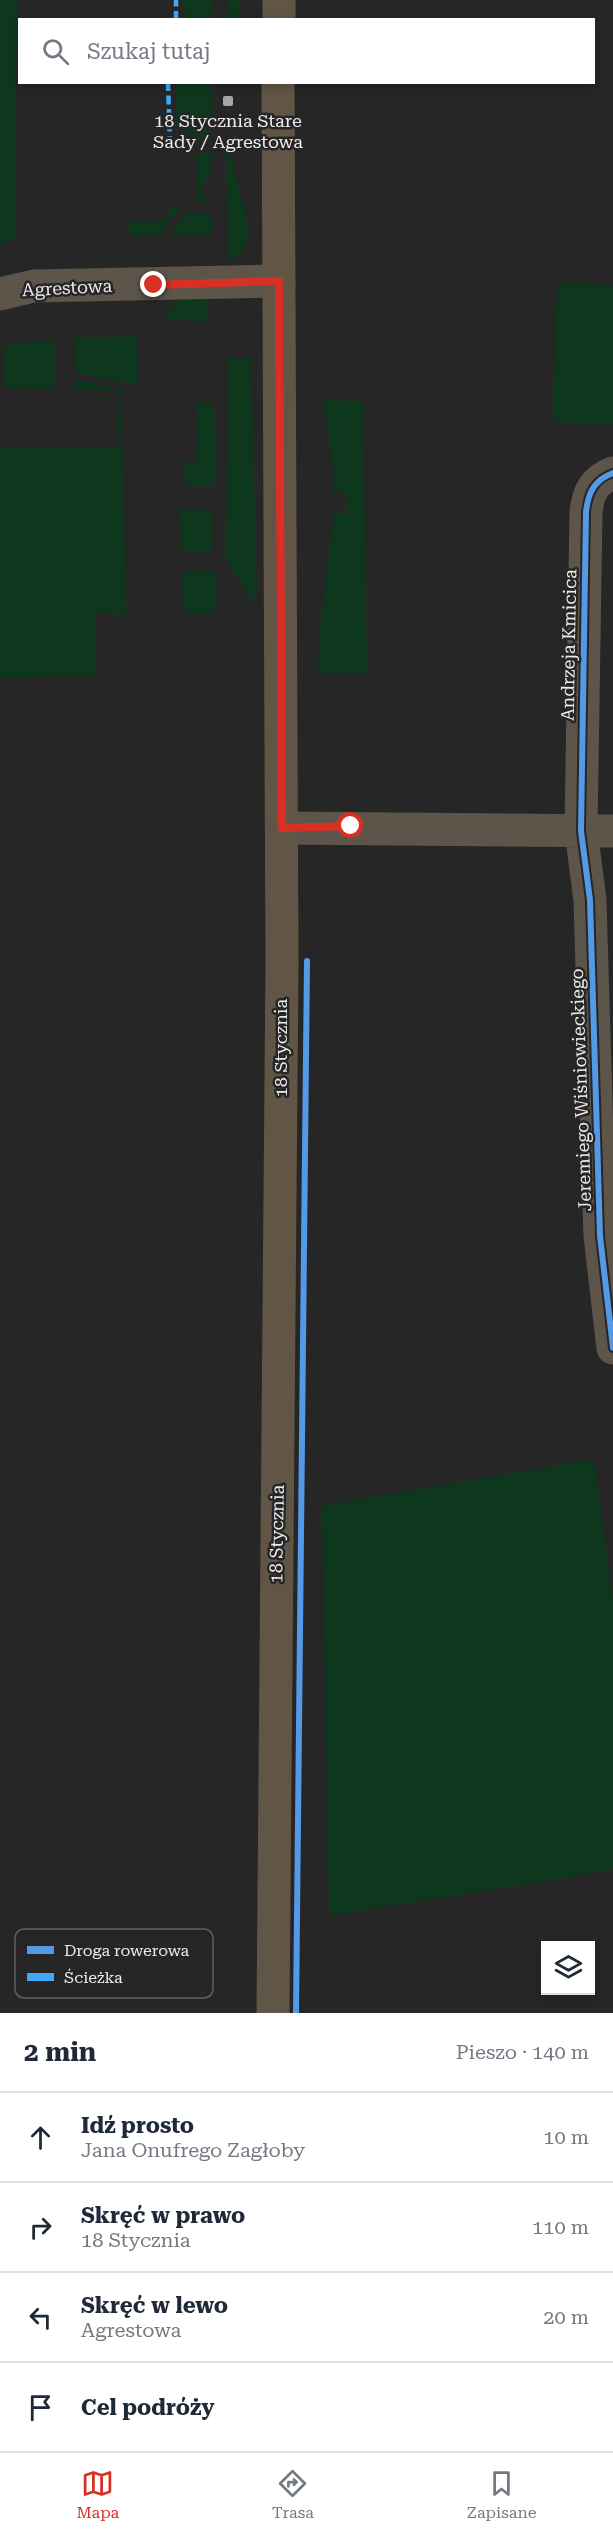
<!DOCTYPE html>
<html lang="pl">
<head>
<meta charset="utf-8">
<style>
  :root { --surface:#fff; --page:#f2f2f3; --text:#1f2937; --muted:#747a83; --line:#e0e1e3; --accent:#d93025 }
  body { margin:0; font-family:"Roboto Serif",serif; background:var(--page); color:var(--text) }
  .controls { position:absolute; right:18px; bottom:18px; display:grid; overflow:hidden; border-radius:0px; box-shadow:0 3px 9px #0003 }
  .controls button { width:54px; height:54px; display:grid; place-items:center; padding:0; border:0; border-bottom:2px solid var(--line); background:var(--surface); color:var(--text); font:30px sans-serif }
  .stop { position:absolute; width:18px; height:18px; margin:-14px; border:4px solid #d93025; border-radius:50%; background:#fff }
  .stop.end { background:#d93025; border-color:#fff; box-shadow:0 2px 6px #0008 }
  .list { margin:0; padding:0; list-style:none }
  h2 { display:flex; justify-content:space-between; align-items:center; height:78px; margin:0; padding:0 24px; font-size:26px }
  h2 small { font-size:20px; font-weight:400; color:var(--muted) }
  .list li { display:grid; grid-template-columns:39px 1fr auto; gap:18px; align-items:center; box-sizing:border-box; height:90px; padding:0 24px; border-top:2px solid var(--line) }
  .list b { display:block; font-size:22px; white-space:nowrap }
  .list p { margin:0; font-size:20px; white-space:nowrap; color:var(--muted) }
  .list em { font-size:20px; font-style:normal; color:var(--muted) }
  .icon { flex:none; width:33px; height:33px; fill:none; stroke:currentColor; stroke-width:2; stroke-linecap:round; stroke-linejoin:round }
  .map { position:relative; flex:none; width:613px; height:2013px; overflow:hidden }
  .search { position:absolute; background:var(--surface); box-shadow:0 3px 9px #0003; left:18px; right:18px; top:18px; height:66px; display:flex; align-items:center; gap:15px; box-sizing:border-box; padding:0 21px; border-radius:0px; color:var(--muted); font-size:22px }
  .sheet { height:438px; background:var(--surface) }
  nav { display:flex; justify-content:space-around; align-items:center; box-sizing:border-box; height:84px; border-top:2px solid var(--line); background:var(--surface); font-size:16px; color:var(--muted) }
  nav a { display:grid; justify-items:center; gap:3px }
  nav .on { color:var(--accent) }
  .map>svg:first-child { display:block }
  .green { fill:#0d381d }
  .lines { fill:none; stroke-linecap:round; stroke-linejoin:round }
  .street { stroke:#5e554a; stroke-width:33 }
  .secondary { stroke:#615646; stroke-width:33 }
  .quiet { stroke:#3fa9f5; stroke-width:4.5; stroke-dasharray:9 4.5; stroke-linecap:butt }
  .cycleway-casing { stroke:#272627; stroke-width:10 }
  .cycleway { stroke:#5399e6; stroke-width:6 }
  .route { stroke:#d93025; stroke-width:8 }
  .poi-dot { fill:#a7a6a7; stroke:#272627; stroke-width:2 }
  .labels { text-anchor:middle; stroke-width:5; stroke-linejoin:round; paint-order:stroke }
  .poi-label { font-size:18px; fill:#ecebec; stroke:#272627 }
  .street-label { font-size:18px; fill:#ecebec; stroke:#272627 }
  .key { fill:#272627; stroke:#626162; stroke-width:1.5 }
  .key-label { font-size:16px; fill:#ecebec }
</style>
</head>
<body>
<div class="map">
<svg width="613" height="2013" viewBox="0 0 613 2013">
  <rect width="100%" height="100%" fill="#272627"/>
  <!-- green -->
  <path class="green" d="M 0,0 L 17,0 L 15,240 L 0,244 Z
    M 183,0 L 212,0 L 211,17 L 189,17 L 183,12 Z
    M 228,0 L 240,0 L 237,19 L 228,19 Z
    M 176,83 L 211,83 L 211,138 L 193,138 L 176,125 Z
    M 226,151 L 231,151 C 232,173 252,224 247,241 C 244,250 236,256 228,261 Z
    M 198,154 L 211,154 L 210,180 L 203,181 L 203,200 L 211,202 L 198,203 Z
    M 170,205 L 182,205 L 159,236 L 129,236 L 129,222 L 169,220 Z
    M 186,213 L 211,213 L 211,235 L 171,236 Z
    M 557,283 L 613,285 L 613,424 L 553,422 Z
    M 207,296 L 207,321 L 166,320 C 171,298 187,298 207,296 Z
    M 138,336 L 137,385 L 76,373 L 75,338 Z
    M 54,340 L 55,389 L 3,388 L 4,345 Z
    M 251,357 L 257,595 L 253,602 L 226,559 L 228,358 Z
    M 76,380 L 122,390 L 120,448 L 123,452 L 126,615 L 96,612 L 95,676 L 0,677 L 0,448 L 117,447 L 119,391 L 76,389 Z
    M 322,399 L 363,402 L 367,674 L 318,674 L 320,627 L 334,514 L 346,513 L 347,493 L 334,492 L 332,453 Z
    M 196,403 L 214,403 L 216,486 L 185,486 L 184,462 L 198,462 Z
    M 180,510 L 212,510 L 212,553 L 181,552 Z
    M 182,571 L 215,572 L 215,614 L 183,613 Z
    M 594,1459 L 613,1602 L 613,1870 L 329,1916 L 322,1506 Z"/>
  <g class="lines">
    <!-- street -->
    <path class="street" d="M 0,294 L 34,286 L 279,281
      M 613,473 C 594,480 588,493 586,512 L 581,831 L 590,900 L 600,1236 L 613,1348
      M 282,828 L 613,831"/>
    <!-- secondary -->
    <path class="secondary" d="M 279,20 L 279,0
      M 273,2013 L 282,962 L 278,82"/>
    <!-- quiet -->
    <path class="quiet" d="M 176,20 L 176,0
      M 168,82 L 170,147"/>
    <!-- cycleway casing -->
    <g class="cycleway-casing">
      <path id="cycleway" d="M 613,473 C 594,480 588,493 586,512 L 581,831 L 590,900 L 600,1236 L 613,1348
        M 296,2013 L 307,961"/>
    </g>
    <!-- cycleway -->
    <use href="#cycleway" class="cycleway"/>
  </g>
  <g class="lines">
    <!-- route -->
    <path class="route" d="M 154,285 L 279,281 L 282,828 L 351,826"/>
  </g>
  <!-- markers -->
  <rect class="poi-dot" x="222" y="95" width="12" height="12" rx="3"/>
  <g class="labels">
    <!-- poi labels -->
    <g class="poi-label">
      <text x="228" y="127">18 Stycznia Stare<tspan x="228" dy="21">Sady / Agrestowa</tspan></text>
    </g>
    <!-- street labels -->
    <g class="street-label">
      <text transform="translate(67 288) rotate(-3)" y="6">Agrestowa</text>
      <text transform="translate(569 645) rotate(-89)" y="6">Andrzeja Kmicica</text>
      <text transform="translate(281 1048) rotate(-90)" y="6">18 Stycznia</text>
      <text transform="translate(581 1090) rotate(-92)" y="6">Jeremiego Wiśniowieckiego</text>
      <text transform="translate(277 1534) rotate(-89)" y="6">18 Stycznia</text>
    </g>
  </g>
  <!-- legend -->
  <rect x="15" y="1929" width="198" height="69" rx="9" class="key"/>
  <rect x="27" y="1946" width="27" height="8" fill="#5399e6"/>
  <rect x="27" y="1973" width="27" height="8" fill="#3fa9f5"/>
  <g class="key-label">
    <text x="64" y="1956">Droga rowerowa</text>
    <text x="64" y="1983">Ścieżka</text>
  </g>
</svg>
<div class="controls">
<button><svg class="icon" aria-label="layers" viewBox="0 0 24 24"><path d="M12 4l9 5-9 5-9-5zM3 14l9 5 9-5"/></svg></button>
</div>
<div class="stop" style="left:351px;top:826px"></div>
<div class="stop end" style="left:154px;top:285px"></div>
<div class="search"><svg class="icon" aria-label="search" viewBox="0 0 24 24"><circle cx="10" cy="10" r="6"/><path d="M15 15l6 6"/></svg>Szukaj tutaj</div>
</div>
<section class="sheet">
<h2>2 min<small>Pieszo · 140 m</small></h2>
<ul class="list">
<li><svg class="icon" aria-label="ahead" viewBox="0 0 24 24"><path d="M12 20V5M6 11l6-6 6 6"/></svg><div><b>Idź prosto</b><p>Jana Onufrego Zagłoby</p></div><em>10 m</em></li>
<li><svg class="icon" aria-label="right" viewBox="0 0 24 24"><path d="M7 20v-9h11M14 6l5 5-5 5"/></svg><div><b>Skręć w prawo</b><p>18 Stycznia</p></div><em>110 m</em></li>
<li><svg class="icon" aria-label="left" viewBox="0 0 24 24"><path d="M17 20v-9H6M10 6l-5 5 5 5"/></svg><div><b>Skręć w lewo</b><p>Agrestowa</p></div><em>20 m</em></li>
<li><svg class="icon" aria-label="arrive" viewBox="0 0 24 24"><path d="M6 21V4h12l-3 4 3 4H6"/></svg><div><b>Cel podróży</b></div></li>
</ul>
</section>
<nav>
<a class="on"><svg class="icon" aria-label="map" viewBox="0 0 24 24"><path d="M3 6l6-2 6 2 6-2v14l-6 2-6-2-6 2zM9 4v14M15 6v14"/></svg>Mapa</a>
<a><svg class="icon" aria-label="directions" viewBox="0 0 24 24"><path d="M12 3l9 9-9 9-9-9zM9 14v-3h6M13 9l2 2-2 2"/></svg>Trasa</a>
<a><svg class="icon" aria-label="saved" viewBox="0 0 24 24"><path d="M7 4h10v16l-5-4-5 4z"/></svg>Zapisane</a>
</nav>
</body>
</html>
